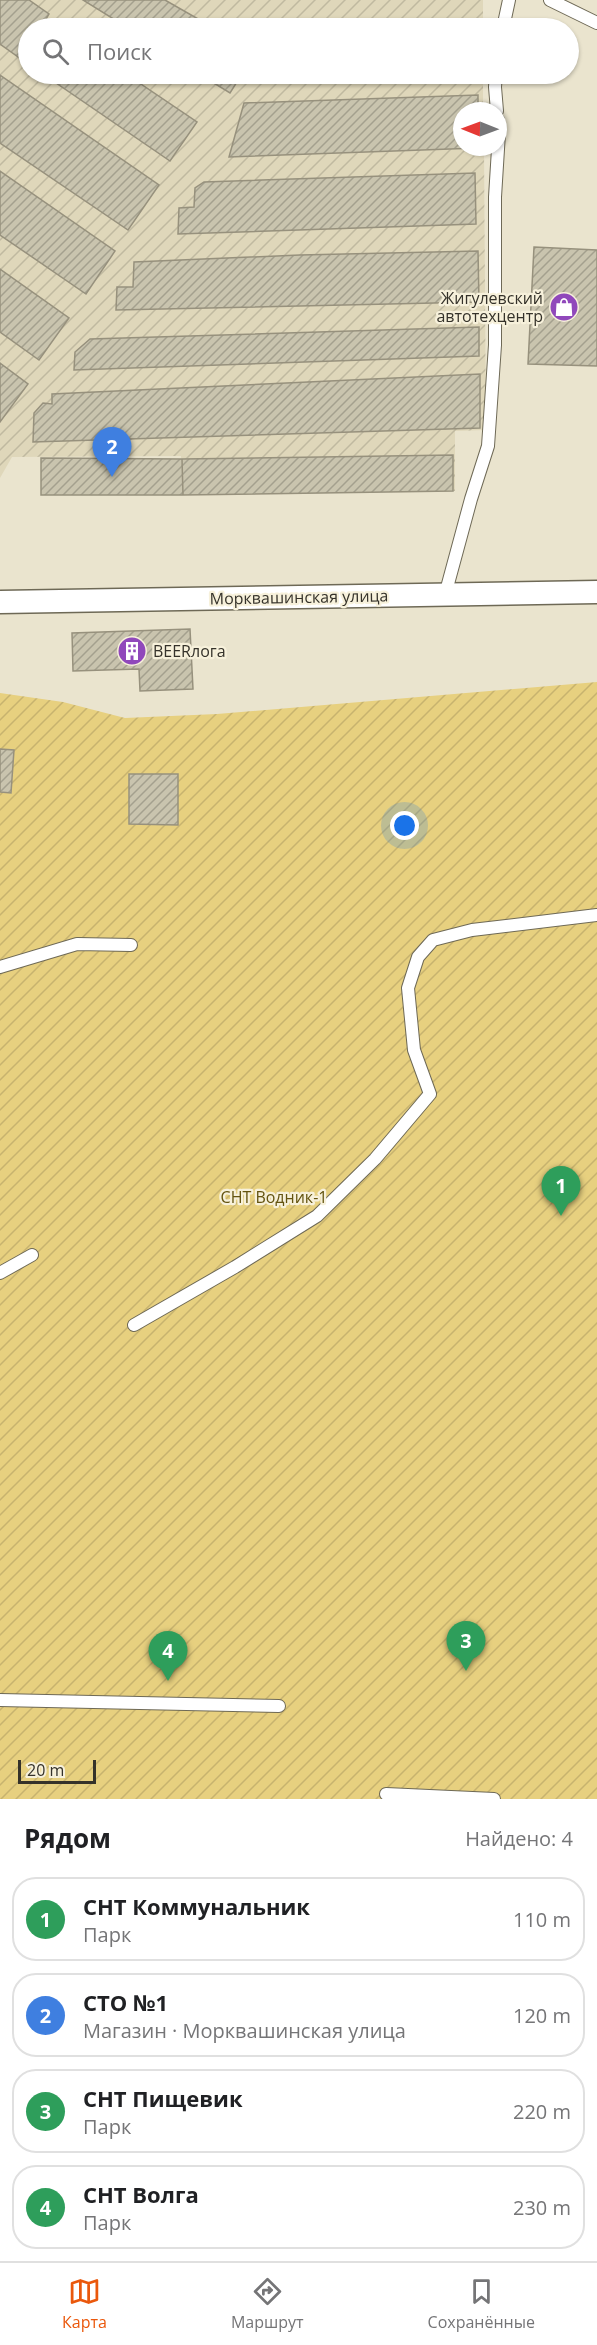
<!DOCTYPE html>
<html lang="ru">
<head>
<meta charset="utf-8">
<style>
  :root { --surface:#fff; --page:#f6f6f6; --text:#202124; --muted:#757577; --line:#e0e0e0; --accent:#ea580c }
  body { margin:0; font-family:"Open Sans",sans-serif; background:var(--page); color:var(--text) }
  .compass { position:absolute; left:453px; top:102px; width:54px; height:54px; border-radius:50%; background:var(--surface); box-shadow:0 2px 4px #0004; rotate:271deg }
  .scale { position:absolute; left:18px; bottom:15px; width:78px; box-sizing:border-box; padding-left:6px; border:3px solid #35322a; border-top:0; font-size:16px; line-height:21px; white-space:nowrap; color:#35322a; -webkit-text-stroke:4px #f7f1db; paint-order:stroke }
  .you { position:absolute; left:405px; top:826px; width:21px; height:21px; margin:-15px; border:4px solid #fff; border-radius:50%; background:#1a73e8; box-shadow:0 0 0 9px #1a73e833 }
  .badge { display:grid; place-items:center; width:39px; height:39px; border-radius:50%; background:var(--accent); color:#fff; font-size:20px; font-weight:700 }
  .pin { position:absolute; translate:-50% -50px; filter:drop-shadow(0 2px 3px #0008) }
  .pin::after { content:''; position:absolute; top:32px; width:21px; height:18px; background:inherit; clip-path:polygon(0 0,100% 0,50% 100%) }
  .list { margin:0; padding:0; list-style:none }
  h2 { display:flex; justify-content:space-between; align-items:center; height:78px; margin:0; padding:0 24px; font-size:26px }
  h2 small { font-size:20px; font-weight:400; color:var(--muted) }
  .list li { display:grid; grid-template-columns:39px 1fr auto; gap:18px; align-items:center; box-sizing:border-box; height:84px; margin:0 12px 12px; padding:0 12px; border:2px solid var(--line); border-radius:24px }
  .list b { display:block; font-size:22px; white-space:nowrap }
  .list p { margin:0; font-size:20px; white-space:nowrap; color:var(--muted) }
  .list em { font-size:20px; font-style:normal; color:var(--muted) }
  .icon { flex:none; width:33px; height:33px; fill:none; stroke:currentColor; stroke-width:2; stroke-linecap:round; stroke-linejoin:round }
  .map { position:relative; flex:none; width:597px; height:1799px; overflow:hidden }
  .search { position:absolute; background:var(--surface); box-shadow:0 2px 4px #0004; left:18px; right:18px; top:18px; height:66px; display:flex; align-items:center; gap:15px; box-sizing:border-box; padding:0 21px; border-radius:33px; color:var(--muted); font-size:22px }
  .sheet { height:462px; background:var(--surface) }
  nav { display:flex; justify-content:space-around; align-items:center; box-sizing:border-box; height:84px; border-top:2px solid var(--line); background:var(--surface); font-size:16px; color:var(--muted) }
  nav a { display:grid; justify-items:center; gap:3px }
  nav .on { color:var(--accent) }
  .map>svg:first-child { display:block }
  .industrial { fill:url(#industrial-furrows) }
  .garden { fill:url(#garden-furrows) }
  .building { fill:url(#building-hatch); stroke:#97917d; stroke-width:1.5 }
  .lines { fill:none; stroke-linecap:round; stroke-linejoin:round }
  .lane-casing { stroke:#6e6956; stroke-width:14 }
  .street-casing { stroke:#6e6956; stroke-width:25 }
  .lane { stroke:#fff; stroke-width:12 }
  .street { stroke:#fff; stroke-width:22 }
  .labels { text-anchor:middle; stroke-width:4.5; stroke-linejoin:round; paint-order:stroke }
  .poi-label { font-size:16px; fill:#35322a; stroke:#f7f1db; text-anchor:end }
  .street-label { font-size:16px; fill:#35322a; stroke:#f7f1db }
  .park-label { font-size:16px; fill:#645410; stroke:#f7f1db }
</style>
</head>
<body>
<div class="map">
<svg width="597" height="1799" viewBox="0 0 597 1799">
  <defs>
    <pattern id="industrial-furrows" width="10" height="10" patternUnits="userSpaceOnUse" patternTransform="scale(1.5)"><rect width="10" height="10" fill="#dfd7ba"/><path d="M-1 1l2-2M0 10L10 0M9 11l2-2" fill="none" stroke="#c0b9a0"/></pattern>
    <pattern id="garden-furrows" width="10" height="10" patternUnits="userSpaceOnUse" patternTransform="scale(1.5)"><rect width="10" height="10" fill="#e7d07f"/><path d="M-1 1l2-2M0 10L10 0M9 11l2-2" fill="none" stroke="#c7b36e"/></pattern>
    <pattern id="building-hatch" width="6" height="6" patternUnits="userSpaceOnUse" patternTransform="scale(1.5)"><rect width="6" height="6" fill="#c9c4ae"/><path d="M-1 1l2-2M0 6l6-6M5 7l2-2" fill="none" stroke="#a4a08e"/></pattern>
  </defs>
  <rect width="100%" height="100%" fill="#eae4ce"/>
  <!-- industrial -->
  <path class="industrial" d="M 0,0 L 483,0 L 483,28 L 28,28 L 28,74 L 483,74 L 483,111 L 462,111 L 462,147 L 484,147 L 486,430 L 455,431 L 455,491 L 183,495 L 181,456 L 12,457 L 0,478 Z"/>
  <!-- garden -->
  <path class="garden" d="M 597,682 L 597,1799 L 0,1799 L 0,693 L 63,702 L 125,718 L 217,714 Z"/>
  <!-- building -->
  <path class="building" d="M 0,0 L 29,0 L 49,14 L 46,19 L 60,28 L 28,28 L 28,64 L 0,44 Z
    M 83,0 L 165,0 L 214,28 L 128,28 Z
    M 43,74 L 126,74 L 197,122 L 170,161 Z
    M 199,74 L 242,74 L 230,93 Z
    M 0,75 L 159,185 L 128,230 L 0,143 Z
    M 478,95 L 478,111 L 462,111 L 462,147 L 478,148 L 229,157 L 244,103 Z
    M 0,171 L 115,251 L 86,294 L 0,235 Z
    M 475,173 L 476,224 L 178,234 L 179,208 L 194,207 L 195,188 L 204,182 Z
    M 534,247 L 597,250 L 597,366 L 528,364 Z
    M 478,251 L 479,302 L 116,310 L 117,287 L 133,287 L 134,262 L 300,255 Z
    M 0,269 L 69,318 L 39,360 L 0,332 Z
    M 479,327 L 479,356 L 74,370 L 75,352 L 90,339 Z
    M 0,363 L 28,384 L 0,422 Z
    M 480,374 L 480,428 L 33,442 L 34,413 L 43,403 L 52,404 L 52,394 Z
    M 453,455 L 453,491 L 183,495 L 182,459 Z
    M 41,458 L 182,459 L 183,495 L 41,495 Z
    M 190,629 L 193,689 L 140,691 L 139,669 L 73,671 L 72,633 Z
    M 0,749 L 14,750 L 11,793 L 0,792 Z
    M 129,774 L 178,774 L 178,825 L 129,824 Z"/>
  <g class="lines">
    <!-- lane casing -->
    <g class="lane-casing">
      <path id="lane" d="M 550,0 L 597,23
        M 503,28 L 509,0
        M 496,74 L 495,87 L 497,111
        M 445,595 L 471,499 L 488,446 L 495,345 L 495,197 L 499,133 L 498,120
        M 0,967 L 77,944 L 131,945
        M 0,1273 L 32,1255
        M 134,1325 L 235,1267 L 317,1216 L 375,1159 L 430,1094 L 414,1050 L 408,988 L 418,957 L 433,940 L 472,930 L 597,915
        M 0,1700 L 279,1706
        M 386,1794 L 494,1799"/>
    </g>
    <!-- street casing -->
    <g class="street-casing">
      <path id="street" d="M 0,602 L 597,592"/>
    </g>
    <!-- lane -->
    <use href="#lane" class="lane"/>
    <!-- street -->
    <use href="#street" class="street"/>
  </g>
  <!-- icons -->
  <defs>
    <g id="shop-disc" transform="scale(1.5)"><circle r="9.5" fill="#9048bb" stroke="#f7f1db"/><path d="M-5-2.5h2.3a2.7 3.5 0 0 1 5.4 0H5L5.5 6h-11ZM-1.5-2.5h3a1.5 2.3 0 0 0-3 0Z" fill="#fff"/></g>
    <g id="building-disc" transform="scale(1.5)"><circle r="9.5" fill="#9048bb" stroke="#f7f1db"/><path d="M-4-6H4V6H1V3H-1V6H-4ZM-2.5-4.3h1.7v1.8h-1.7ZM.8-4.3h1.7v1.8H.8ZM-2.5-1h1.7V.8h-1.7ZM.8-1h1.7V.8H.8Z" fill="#fff"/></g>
  </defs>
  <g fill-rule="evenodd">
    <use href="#shop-disc" x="564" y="307"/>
    <use href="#building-disc" x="132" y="651"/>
  </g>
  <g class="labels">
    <!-- poi labels -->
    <g class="poi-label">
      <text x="543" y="304">Жигулевский<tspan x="543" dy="18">автотехцентр</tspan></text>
      <text x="153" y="657" text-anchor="start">BEERлога</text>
    </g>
    <!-- street labels -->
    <g class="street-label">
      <text transform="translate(299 597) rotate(-1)" y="6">Морквашинская улица</text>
    </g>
    <!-- park labels -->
    <g class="park-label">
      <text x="274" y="1203">СНТ Водник-1</text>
    </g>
  </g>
</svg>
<svg class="compass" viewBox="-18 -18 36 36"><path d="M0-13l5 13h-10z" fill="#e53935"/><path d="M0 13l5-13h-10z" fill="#757577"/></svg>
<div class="scale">20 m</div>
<div class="you"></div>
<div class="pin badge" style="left:561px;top:1216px;background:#2e9e5b">1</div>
<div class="pin badge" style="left:112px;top:477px;background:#3f7fe0">2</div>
<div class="pin badge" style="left:466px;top:1671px;background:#2e9e5b">3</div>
<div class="pin badge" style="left:168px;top:1681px;background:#2e9e5b">4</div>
<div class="search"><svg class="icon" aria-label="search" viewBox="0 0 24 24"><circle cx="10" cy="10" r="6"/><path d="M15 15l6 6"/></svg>Поиск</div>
</div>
<section class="sheet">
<h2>Рядом<small>Найдено: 4</small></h2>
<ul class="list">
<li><span class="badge" style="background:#2e9e5b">1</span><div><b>СНТ Коммунальник</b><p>Парк</p></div><em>110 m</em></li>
<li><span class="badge" style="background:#3f7fe0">2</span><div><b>СТО №1</b><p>Магазин · Морквашинская улица</p></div><em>120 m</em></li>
<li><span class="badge" style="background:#2e9e5b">3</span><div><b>СНТ Пищевик</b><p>Парк</p></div><em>220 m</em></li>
<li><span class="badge" style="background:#2e9e5b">4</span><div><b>СНТ Волга</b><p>Парк</p></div><em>230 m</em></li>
</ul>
</section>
<nav>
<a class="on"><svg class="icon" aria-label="map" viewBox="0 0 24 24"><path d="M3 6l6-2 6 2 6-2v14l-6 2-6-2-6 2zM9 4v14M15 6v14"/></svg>Карта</a>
<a><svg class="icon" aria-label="directions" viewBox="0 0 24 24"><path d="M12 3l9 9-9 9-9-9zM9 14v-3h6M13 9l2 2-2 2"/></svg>Маршрут</a>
<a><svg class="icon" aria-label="saved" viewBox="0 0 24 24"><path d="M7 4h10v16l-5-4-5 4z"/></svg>Сохранённые</a>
</nav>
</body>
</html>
